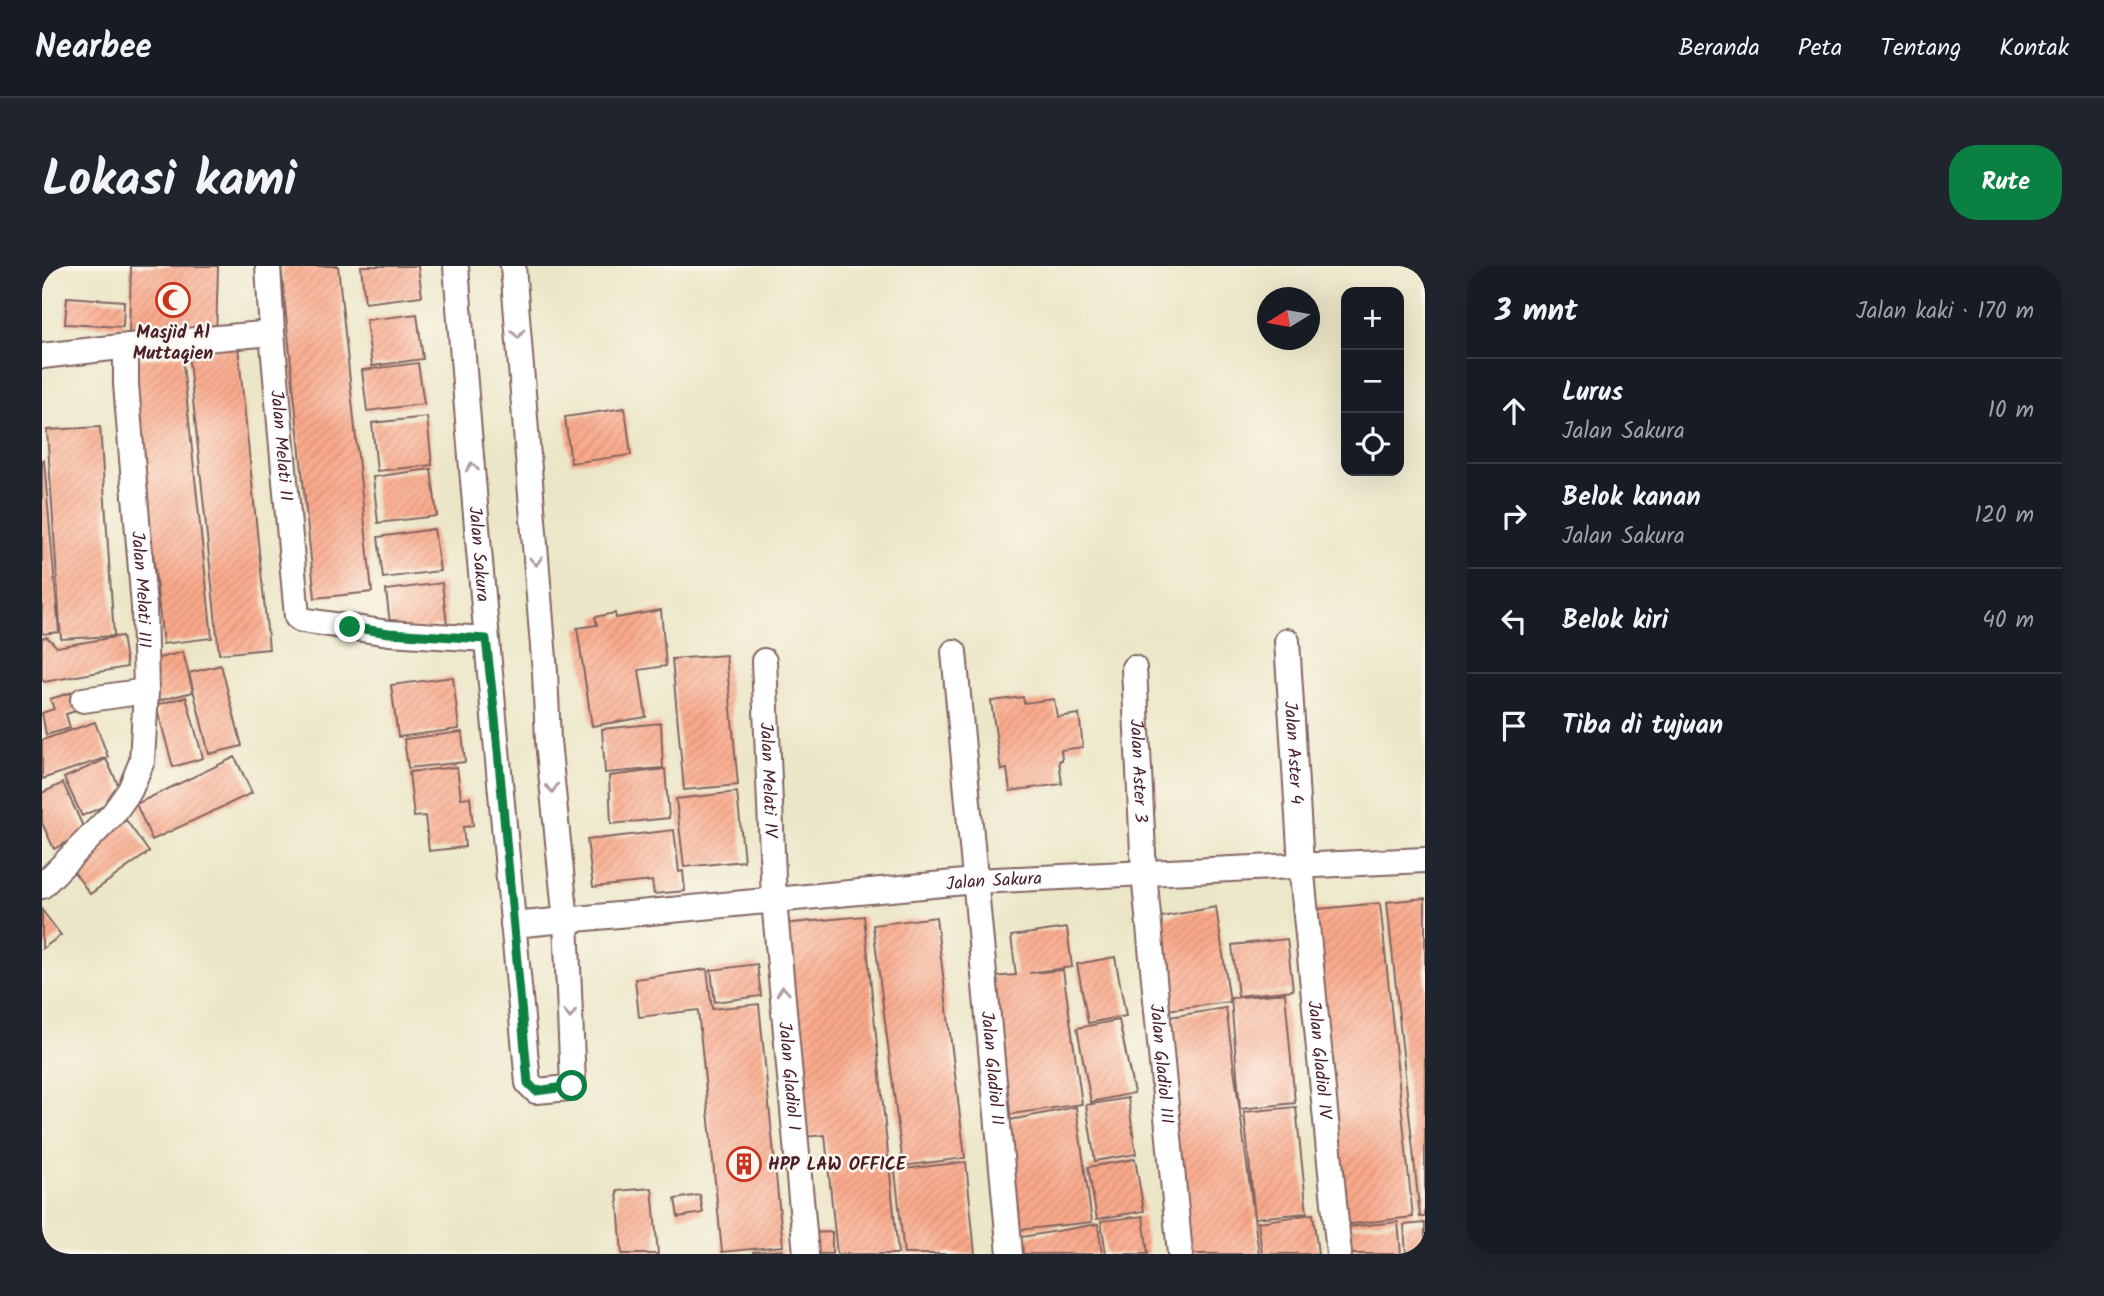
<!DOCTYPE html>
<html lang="id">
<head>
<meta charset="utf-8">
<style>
  :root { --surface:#171b24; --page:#20242c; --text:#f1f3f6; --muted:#9ea1a6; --line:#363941; --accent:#0b8043 }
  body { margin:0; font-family:Kalam,sans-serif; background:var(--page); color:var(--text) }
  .controls { position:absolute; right:21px; top:21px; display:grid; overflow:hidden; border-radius:14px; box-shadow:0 7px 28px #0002 }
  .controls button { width:63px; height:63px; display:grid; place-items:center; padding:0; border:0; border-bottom:2px solid var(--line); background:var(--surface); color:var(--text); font:35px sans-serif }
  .compass { position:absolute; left:1215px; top:21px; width:63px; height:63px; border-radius:50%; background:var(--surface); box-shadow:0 7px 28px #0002; rotate:259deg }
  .stop { position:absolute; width:21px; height:21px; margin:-16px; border:5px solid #0b8043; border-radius:50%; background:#fff }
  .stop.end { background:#0b8043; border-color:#fff; box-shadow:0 2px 7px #0008 }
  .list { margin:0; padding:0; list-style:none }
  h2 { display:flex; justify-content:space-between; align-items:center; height:91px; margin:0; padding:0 28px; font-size:30px }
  h2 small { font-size:23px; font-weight:400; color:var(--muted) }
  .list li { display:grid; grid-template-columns:46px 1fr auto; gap:21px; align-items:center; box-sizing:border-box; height:105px; padding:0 28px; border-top:2px solid var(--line) }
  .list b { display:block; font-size:26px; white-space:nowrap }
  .list p { margin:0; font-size:23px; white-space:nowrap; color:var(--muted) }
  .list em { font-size:23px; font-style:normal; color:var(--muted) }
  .icon { flex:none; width:38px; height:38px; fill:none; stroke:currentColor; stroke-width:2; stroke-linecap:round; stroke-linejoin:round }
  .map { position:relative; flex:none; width:1383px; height:988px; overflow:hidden; border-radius:28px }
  header { display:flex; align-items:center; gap:42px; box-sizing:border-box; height:98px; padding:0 35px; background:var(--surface); border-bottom:2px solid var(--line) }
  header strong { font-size:33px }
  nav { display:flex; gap:38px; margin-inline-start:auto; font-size:24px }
  .intro { display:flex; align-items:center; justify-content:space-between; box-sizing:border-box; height:168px; padding:0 42px }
  h1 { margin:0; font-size:49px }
  .button { padding:18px 32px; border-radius:28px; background:var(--accent); color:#fff; font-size:24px; font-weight:700 }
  main { display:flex; gap:42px; padding:0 42px }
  aside { flex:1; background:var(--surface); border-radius:28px; box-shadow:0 7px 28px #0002 }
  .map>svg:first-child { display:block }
  .building { fill:url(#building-hatch) }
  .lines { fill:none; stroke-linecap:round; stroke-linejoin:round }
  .street-casing { stroke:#836562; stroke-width:28 }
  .street { stroke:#fff; stroke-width:24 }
  .oneway { stroke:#ae9aa0 }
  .route { stroke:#0b8043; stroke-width:9 }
  .labels { text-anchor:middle; stroke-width:5; stroke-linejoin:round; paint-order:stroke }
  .poi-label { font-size:18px; font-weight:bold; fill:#4a1f2b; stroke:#fbf7ec }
  .street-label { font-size:18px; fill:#4a1f2b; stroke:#fbf7ec }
</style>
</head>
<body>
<header>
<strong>Nearbee</strong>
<nav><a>Beranda</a><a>Peta</a><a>Tentang</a><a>Kontak</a></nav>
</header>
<div class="intro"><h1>Lokasi kami</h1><a class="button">Rute</a></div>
<main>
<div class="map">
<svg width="1383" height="988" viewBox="0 0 1383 988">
  <defs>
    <pattern id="building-hatch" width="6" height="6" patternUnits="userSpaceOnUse" patternTransform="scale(1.75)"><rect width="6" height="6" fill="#f9a88a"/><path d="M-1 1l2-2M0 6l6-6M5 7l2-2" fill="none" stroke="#d79077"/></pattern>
  </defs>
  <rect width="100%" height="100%" fill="#fbf7ec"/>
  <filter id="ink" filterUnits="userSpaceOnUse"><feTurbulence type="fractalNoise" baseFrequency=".0143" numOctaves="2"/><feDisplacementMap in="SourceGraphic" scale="14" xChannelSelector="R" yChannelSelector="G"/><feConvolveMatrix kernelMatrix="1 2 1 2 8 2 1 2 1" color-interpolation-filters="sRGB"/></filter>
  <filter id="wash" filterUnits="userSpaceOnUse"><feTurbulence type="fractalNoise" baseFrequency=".00686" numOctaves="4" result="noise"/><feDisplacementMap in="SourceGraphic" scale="28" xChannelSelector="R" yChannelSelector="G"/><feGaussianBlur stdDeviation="1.57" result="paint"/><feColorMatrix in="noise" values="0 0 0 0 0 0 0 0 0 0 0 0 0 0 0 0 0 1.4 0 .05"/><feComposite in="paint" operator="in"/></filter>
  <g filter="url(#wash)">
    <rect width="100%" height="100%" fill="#ece6c8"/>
    <g id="blocks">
      <!-- building -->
      <path class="building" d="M 89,0 L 176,0 L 174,71 L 87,68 Z
        M 239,0 L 296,0 L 330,326 L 273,332 Z
        M 319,0 L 376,0 L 380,30 L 323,37 Z
        M 25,31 L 82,35 L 81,61 L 23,58 Z
        M 375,48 L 381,93 L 330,100 L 324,54 Z
        M 196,80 L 227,383 L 177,388 L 146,85 Z
        M 140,89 L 170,372 L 121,378 L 90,94 Z
        M 376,97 L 382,138 L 325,145 L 320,104 Z
        M 583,142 L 589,189 L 529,197 L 523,151 Z
        M 385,151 L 390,199 L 335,205 L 330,157 Z
        M 58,161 L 72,370 L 19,373 L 5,164 Z
        M 0,194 L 2,194 L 4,218 L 17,366 L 0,368 Z
        M 389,203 L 395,250 L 336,257 L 331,211 Z
        M 392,263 L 398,305 L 341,312 L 336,271 Z
        M 400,317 L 405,359 L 349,366 L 344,324 Z
        M 619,344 L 624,400 L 597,404 L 604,451 L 550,460 L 535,362 L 555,359 L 553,351 L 573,347 L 574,352 Z
        M 80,370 L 85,401 L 2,416 L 0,413 L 0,372 L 5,371 L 15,381 Z
        M 141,386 L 151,426 L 115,435 L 105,395 Z
        M 684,389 L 696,519 L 642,524 L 630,393 Z
        M 179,399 L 200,480 L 167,488 L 147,407 Z
        M 411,411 L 417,463 L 356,471 L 349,419 Z
        M 31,426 L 37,444 L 24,448 L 28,462 L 4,469 L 0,447 L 12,443 L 8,433 Z
        M 144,431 L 161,492 L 131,501 L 114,439 Z
        M 981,431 L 982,437 L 1012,433 L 1015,451 L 1037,448 L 1041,481 L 1019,484 L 1020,494 L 1017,495 L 1020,518 L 968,525 L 965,503 L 959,504 L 949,435 Z
        M 53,456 L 66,491 L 0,513 L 0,474 Z
        M 619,457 L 621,502 L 563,507 L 560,463 Z
        M 420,466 L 423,496 L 366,502 L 362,473 Z
        M 193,491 L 210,527 L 110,574 L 94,538 Z
        M 64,493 L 82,531 L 40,550 L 22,512 Z
        M 415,501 L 419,532 L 428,531 L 431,560 L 421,561 L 423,581 L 387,585 L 383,550 L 372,551 L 367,506 Z
        M 623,503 L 627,552 L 569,558 L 567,510 Z
        M 21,517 L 44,567 L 12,583 L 0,557 L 0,527 Z
        M 695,526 L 702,595 L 642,601 L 634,533 Z
        M 84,554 L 107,586 L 48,628 L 25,596 Z
        M 632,564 L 637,606 L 641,605 L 643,625 L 612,628 L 610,615 L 551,621 L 545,574 Z
        M 1383,632 L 1383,951 L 1378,951 L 1345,636 Z
        M 1338,637 L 1371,951 L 1301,959 L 1267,644 Z
        M 1174,641 L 1188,736 L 1125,744 L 1114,652 Z
        M 0,644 L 19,669 L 0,683 Z
        M 822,650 L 856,988 L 795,988 L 783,869 L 762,871 L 741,658 Z
        M 894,651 L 923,892 L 861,900 L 831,659 Z
        M 1025,662 L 1030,701 L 987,707 L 1021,704 L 1040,838 L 963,849 L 950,711 L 974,709 L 969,670 Z
        M 1245,673 L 1251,724 L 1196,730 L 1190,679 Z
        M 1073,691 L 1084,750 L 1046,757 L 1035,698 Z
        M 715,698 L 719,730 L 673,736 L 669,704 Z
        M 665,703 L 670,743 L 717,738 L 741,980 L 680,986 L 656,744 L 597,751 L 593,713 Z
        M 1243,727 L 1253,837 L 1198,843 L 1189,732 Z
        M 1184,742 L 1217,988 L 1146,988 L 1121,752 Z
        M 1077,754 L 1092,827 L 1049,836 L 1035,762 Z
        M 1086,832 L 1094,888 L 1053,895 L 1044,839 Z
        M 1034,841 L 1050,956 L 976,964 L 963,855 Z
        M 1254,841 L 1265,947 L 1213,952 L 1202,846 Z
        M 1093,893 L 1102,945 L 1055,953 L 1046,901 Z
        M 924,896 L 933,988 L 862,988 L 853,904 Z
        M 610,922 L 616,988 L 580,988 L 575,925 Z
        M 658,929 L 661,947 L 636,951 L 633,933 Z
        M 1271,948 L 1276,988 L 1220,988 L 1216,956 Z
        M 1101,950 L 1106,988 L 1064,988 L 1059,955 Z
        M 1356,956 L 1359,988 L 1307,988 L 1305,961 Z
        M 1383,957 L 1383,988 L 1364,988 L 1362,959 Z
        M 1056,958 L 1060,988 L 976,988 L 974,972 Z
        M 790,966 L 790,988 L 770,988 L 769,967 Z
        M 740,984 L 740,988 L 711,988 L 711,986 Z"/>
    </g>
  </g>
  <g filter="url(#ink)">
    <use href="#blocks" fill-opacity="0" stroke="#836562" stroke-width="2"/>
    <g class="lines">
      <!-- street casing -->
      <g class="street-casing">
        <g id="street">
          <path id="s1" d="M 226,0 L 230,67 L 255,351 L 259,354 L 347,367 L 444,373"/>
          <path id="s2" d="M 414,0 C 434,273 461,545 486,817 L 494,825 L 528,822 L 531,817 L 524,656 L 506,475 L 503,406 L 471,0"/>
          <path d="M 87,80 L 230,67"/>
          <path id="s3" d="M 0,90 L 87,80 L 84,94 L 84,118 L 102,341 L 104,425 L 100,495 L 88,524 L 71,548 L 0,620"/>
          <path id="s4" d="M 1245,375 L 1259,598 L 1297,988"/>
          <path id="s5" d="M 912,386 L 968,988"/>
          <path id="s6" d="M 722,395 L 732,634 L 764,988"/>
          <path id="s7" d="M 1092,402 L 1102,607 L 1138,988"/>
          <path d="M 41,434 L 104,425"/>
          <path id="s8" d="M 471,659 L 933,615 L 1383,594"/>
        </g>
      </g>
      <!-- street -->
      <use href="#street" class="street"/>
    </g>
    <!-- one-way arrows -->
    <defs><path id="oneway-chevron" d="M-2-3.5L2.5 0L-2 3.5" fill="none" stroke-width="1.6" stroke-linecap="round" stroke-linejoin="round" transform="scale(1.75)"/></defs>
    <g class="oneway">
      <use href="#oneway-chevron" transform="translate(476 68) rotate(85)"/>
      <use href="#oneway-chevron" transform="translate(430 201) rotate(-95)"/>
      <use href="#oneway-chevron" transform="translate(494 295) rotate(86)"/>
      <use href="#oneway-chevron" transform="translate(510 522) rotate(84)"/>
      <use href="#oneway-chevron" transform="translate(741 725) rotate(-95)"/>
      <use href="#oneway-chevron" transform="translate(528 748) rotate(88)"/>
    </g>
  </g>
  <g class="lines" filter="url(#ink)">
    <!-- route -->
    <path class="route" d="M 308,361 L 347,367 L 444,373 L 453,452 L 486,817 L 494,825 L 530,820"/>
  </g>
  <!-- icons -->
  <defs>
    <g id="mosque-ring" transform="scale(1.75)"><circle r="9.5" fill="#fbf7ec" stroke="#c8321e" stroke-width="1.5"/><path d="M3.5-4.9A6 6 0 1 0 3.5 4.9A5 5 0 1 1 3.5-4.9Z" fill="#c8321e"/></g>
    <g id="building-ring" transform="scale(1.75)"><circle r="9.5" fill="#fbf7ec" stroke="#c8321e" stroke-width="1.5"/><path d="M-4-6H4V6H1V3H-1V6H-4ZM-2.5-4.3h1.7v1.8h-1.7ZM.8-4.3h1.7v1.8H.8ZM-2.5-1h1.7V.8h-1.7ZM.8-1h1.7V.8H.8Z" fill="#c8321e"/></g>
  </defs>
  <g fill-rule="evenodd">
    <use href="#mosque-ring" x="131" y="34"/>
    <use href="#building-ring" x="702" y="898"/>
  </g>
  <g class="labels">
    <!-- poi labels -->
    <g class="poi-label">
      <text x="131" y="72">Masjid Al<tspan x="131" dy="21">Muttaqien</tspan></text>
      <text x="726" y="904" text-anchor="start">HPP LAW OFFICE</text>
    </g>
    <!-- street labels -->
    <g class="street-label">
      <text dy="6" stroke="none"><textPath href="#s1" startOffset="180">Jalan Melati II</textPath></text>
      <text dy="6" stroke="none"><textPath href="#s2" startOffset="289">Jalan Sakura</textPath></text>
      <text dy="6" stroke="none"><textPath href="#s3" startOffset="332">Jalan Melati III</textPath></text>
      <text dy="6" stroke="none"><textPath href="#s4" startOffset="112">Jalan Aster 4</textPath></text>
      <text dy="6" stroke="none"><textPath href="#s7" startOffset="103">Jalan Aster 3</textPath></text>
      <text dy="6" stroke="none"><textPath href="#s6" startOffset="119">Jalan Melati IV</textPath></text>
      <text dy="6" stroke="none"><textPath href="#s8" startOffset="483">Jalan Sakura</textPath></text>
      <text dy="6" stroke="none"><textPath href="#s4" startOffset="420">Jalan Gladiol IV</textPath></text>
      <text dy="6" stroke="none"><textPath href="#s7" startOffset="397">Jalan Gladiol III</textPath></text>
      <text dy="6" stroke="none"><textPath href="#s5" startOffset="418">Jalan Gladiol II</textPath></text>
      <text dy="6" stroke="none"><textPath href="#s6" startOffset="416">Jalan Gladiol I</textPath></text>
    </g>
  </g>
</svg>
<div class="controls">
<button>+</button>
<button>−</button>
<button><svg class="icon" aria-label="locate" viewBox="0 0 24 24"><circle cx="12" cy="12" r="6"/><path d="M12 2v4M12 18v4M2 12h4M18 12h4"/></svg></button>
</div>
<svg class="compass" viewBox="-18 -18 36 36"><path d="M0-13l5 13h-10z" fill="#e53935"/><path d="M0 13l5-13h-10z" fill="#9ea1a6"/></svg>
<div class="stop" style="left:530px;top:820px"></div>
<div class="stop end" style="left:308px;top:361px"></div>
</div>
<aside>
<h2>3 mnt<small>Jalan kaki · 170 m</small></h2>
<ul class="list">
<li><svg class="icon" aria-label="ahead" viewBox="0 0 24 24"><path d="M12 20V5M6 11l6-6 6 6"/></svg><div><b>Lurus</b><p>Jalan Sakura</p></div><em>10 m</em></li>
<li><svg class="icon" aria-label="right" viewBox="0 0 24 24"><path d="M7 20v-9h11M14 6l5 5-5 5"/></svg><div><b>Belok kanan</b><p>Jalan Sakura</p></div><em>120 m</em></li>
<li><svg class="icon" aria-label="left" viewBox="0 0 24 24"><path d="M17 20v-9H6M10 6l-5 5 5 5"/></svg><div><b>Belok kiri</b></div><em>40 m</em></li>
<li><svg class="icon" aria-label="arrive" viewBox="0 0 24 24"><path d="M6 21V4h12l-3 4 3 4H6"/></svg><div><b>Tiba di tujuan</b></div></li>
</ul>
</aside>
</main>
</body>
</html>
